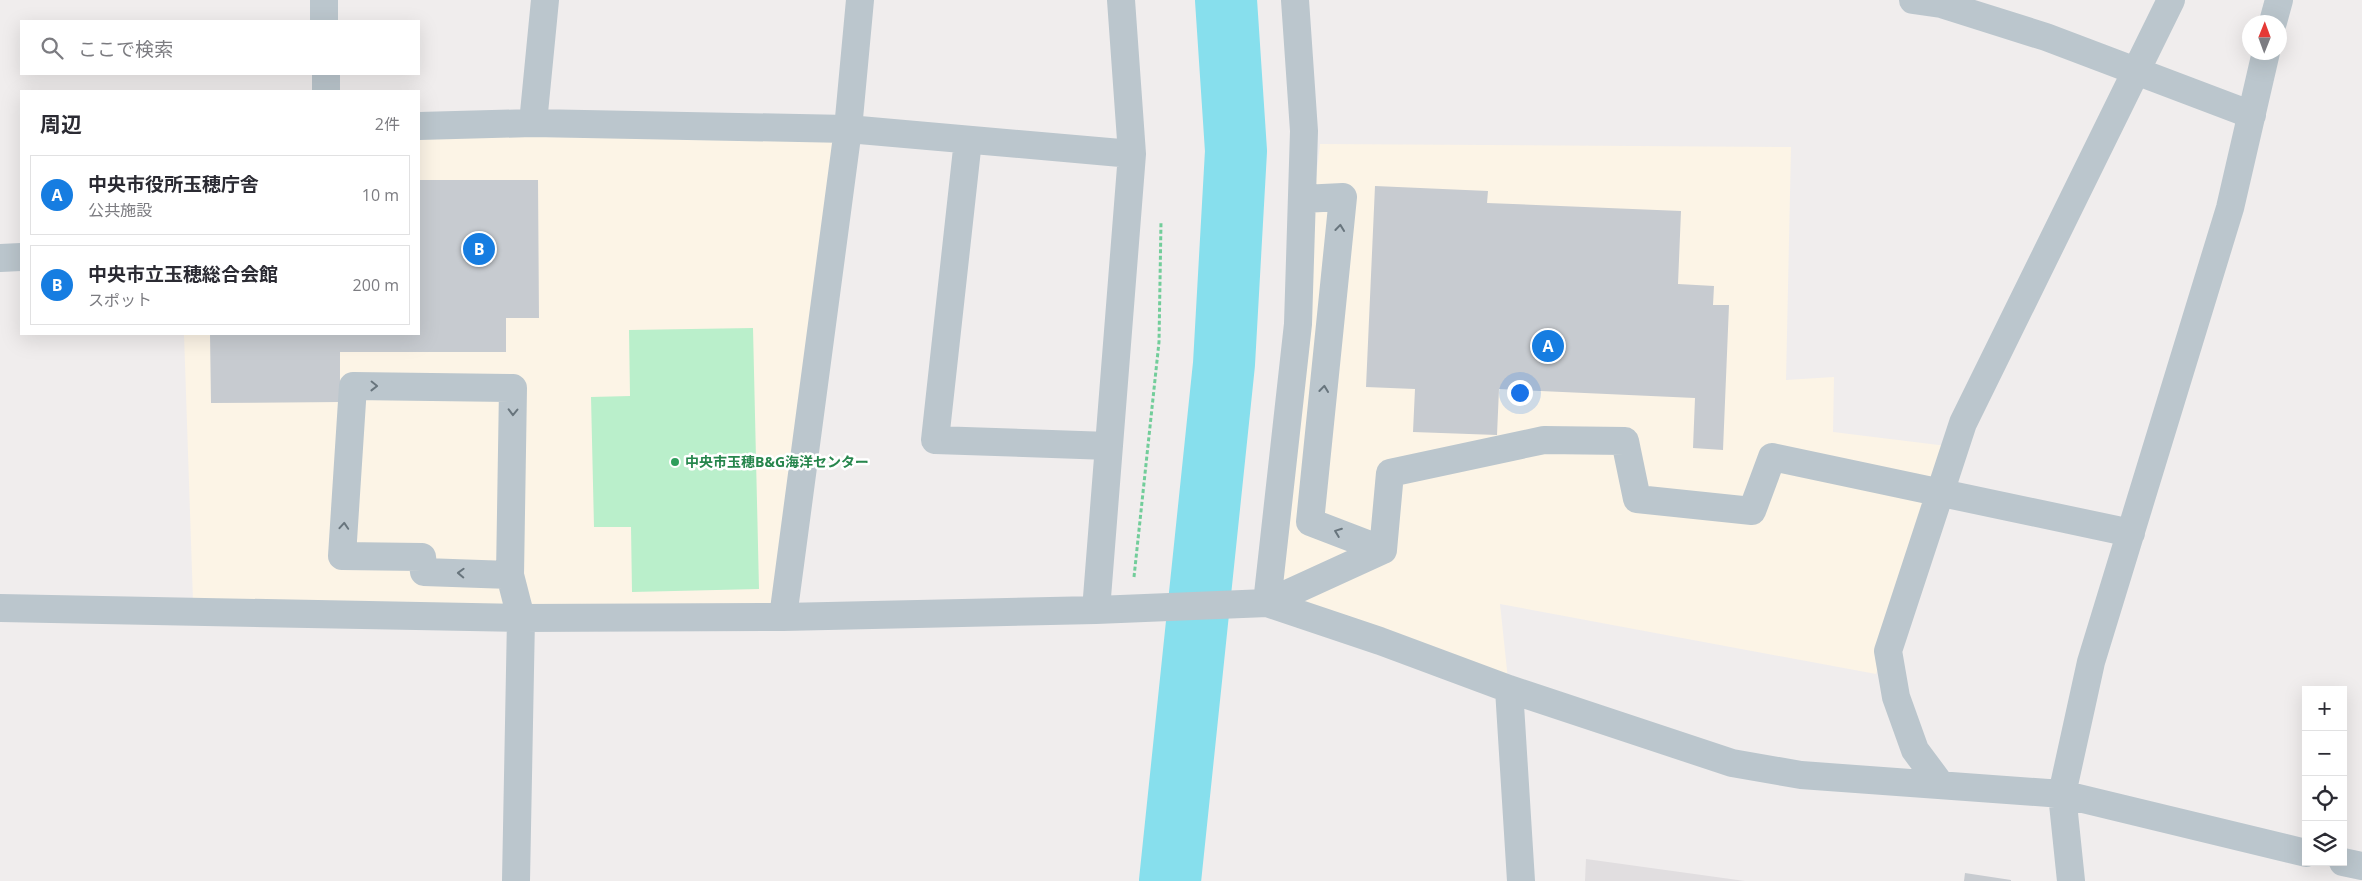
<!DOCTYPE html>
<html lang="ja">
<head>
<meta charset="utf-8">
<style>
  :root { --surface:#fff; --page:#f2f2f3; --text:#2b2b33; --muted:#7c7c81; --line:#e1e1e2; --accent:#167de1 }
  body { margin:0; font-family:"Open Sans","Noto Sans JP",sans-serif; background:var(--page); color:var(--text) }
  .controls { position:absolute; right:15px; bottom:15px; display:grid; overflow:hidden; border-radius:0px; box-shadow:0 5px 20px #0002 }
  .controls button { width:45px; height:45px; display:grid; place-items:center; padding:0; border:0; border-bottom:1px solid var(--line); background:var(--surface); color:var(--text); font:25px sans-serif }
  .compass { position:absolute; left:2242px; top:15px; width:45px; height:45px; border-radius:50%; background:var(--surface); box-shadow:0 5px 20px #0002; rotate:1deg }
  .you { position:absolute; left:1519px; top:392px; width:18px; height:18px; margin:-12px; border:4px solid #fff; border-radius:50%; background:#1a73e8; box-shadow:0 0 0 8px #1a73e833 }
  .badge { display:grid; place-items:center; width:32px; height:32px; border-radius:50%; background:var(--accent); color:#fff; font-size:16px; font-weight:700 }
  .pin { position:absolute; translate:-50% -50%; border:2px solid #fff; box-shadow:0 1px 5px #0006 }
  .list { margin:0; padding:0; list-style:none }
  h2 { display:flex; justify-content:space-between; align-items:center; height:65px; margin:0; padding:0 20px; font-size:21px }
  h2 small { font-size:16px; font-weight:400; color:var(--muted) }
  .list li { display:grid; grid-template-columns:32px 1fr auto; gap:15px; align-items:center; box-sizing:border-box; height:80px; margin:0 10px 10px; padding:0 10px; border:1px solid var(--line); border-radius:0px }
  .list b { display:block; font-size:19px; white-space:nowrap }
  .list p { margin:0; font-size:16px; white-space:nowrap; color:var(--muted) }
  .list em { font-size:16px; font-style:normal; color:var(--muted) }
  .icon { flex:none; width:28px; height:28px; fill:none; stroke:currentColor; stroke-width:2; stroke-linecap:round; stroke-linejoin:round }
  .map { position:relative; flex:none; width:2362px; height:881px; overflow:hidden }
  .search { position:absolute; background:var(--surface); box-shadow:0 5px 20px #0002; left:20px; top:20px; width:400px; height:55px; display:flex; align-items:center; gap:12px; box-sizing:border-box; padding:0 18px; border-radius:0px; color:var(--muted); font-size:19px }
  .panel { position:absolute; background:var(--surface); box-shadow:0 5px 20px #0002; left:20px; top:90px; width:400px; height:245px; border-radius:0px }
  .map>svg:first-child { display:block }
  .commercial { fill:#fcf4e6 }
  .education { fill:#e1dee0 }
  .garden { fill:#baefcb }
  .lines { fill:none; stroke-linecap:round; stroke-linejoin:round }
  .river { stroke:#87dfed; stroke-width:62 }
  .building { fill:#c7cbd0 }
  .path { stroke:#72cd9a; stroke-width:3; stroke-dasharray:4 2.5; stroke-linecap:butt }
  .minor { stroke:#bbc6cd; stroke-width:28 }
  .oneway { stroke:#68757d }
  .leisure-dot { fill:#2e9e5b; stroke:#fff; stroke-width:2 }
  .labels { text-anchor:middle; stroke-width:5; stroke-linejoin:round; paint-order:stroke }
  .leisure-label { font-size:14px; font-weight:bold; fill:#27864d; stroke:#fff; text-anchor:start }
</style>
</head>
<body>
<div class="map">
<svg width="2362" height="881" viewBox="0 0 2362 881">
  <rect width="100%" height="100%" fill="#f0eded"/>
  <!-- commercial -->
  <path class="commercial" d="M 419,126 L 848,129 L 783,617 L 193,601 L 184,334 L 419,334 Z
    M 1320,144 L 1791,147 L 1786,380 L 1834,377 L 1833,432 L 1955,447 L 1876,674 L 1500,604 L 1509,689 L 1267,603 Z"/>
  <!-- education -->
  <path class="education" d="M 1586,859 L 1745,881 L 1585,881 Z"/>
  <!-- garden -->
  <path class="garden" d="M 753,328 L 759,589 L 632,592 L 631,527 L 594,527 L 591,397 L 630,396 L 629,330 Z"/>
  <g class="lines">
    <!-- river -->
    <path class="river" d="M 1170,881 L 1224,364 L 1236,151 L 1226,0"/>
  </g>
  <!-- building -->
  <path class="building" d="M 419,180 L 538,180 L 539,318 L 506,318 L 506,352 L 340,352 L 340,402 L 211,403 L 210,334 L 419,334 Z
    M 1375,186 L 1488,191 L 1487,203 L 1681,211 L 1678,284 L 1714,286 L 1713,305 L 1729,305 L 1723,450 L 1693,448 L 1695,398 L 1499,389 L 1497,435 L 1413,432 L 1415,389 L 1366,387 Z
    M 1965,873 L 2011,880 L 2011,881 L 1964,881 Z"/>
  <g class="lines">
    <!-- path -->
    <path class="path" d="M 1134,577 L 1159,342 L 1161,222"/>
    <!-- minor -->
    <path class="minor" d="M 324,0 L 324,21
      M 1913,0 L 1941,4 L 2046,37 L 2252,115
      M 2273,22 L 2279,0
      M 326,74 L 326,91
      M 533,123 L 545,0
      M 419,126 L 533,123 L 848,129 L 1132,154
      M 968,140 L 935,440 L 1109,446
      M 1302,199 L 1343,197 L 1310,522 L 1383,550
      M 0,258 L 21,257
      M 1383,550 L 1390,473 L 1544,440 L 1625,441 L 1637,499 L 1752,511 L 1772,457 L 2131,533
      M 510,575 L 424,572 L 422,557 L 342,556 L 353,386 L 513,388 L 510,575 L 521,618 L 516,881
      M 1267,603 L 1298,324 L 1304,131 L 1295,0
      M 1267,603 L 1383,550
      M 0,608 L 521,618 L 783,617 L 1096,610 L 1267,603 L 1380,641 L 1509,689 L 1732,763 L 1801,775 L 2062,794 L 2306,853
      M 1096,610 L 1132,154 L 1121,0
      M 783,617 L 848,129 L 860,0
      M 1509,689 L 1521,881
      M 1941,785 L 1915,750 L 1896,697 L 1888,651 L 1963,423 L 2171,0
      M 2343,862 L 2362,866
      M 2071,881 L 2062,794 L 2091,662 L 2230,208 L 2266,52"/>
  </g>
  <!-- one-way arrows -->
  <defs><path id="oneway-chevron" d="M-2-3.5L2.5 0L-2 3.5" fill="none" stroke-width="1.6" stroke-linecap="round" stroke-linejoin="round" transform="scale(1.25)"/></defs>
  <g class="oneway">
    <use href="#oneway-chevron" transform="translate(1340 228) rotate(-84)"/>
    <use href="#oneway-chevron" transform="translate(374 386) rotate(1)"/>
    <use href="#oneway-chevron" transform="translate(1324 389) rotate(-84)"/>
    <use href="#oneway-chevron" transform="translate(513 412) rotate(91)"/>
    <use href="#oneway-chevron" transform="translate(344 526) rotate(-86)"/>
    <use href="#oneway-chevron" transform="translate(1338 532) rotate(-159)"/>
    <use href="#oneway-chevron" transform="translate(461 573) rotate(-178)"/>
  </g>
  <!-- markers -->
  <circle class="leisure-dot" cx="675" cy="462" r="5"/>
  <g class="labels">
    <!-- leisure labels -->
    <g class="leisure-label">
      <text x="685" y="467">中央市玉穂B&amp;G海洋センター</text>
    </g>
  </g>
</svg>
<div class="controls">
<button>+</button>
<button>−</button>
<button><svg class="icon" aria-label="locate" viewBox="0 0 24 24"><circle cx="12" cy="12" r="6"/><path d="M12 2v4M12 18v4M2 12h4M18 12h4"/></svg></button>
<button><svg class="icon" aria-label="layers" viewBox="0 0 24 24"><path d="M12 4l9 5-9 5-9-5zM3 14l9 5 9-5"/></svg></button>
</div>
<svg class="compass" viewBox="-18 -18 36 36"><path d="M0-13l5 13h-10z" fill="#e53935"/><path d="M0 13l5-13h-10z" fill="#7c7c81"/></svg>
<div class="you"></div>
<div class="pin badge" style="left:1548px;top:346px">A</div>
<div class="pin badge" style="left:479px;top:249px">B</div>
<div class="search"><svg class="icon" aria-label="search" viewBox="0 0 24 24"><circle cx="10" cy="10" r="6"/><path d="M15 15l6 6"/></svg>ここで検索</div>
<section class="panel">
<h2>周辺<small>2件</small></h2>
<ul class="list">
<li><span class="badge">A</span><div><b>中央市役所玉穂庁舎</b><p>公共施設</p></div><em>10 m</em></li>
<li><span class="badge">B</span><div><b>中央市立玉穂総合会館</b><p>スポット</p></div><em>200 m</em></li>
</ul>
</section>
</div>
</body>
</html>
